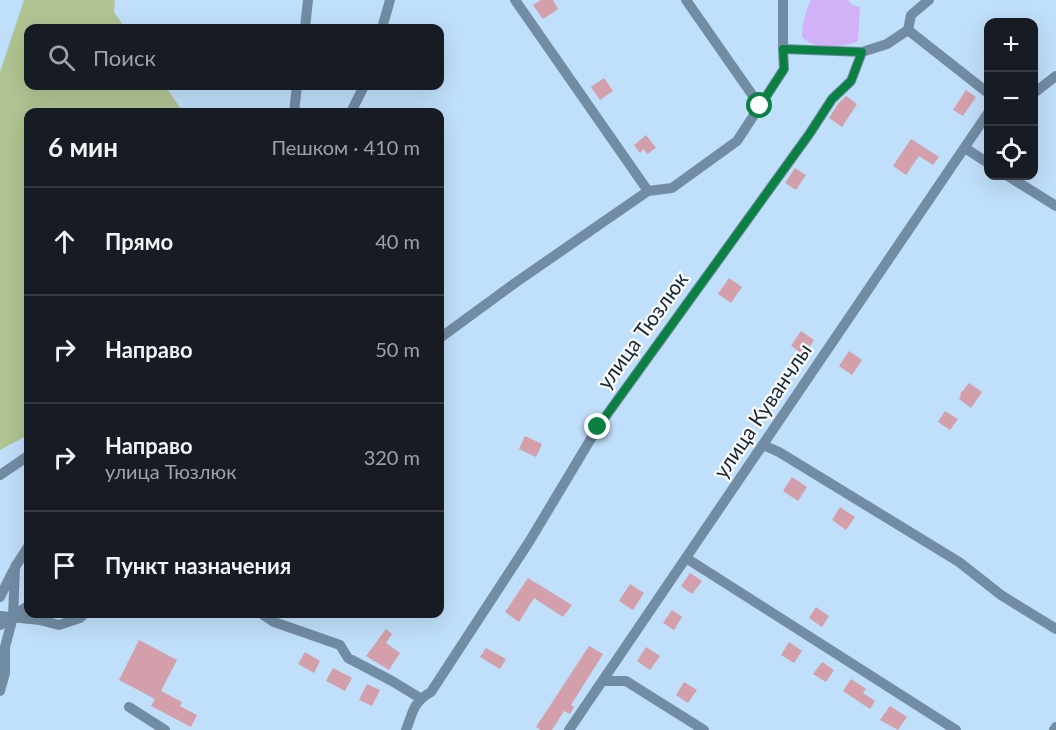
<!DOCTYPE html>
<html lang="ru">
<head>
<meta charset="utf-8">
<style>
  :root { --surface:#171b24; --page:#242831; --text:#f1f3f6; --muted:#9ea1a6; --line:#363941 }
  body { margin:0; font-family:Lato,sans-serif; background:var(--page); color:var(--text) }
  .controls { position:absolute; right:18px; top:18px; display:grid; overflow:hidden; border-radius:12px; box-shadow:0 6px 24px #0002 }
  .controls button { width:54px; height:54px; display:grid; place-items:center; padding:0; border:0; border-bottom:2px solid var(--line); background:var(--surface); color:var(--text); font:30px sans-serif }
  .stop { position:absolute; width:18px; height:18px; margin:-14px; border:4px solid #0b8043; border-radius:50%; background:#fff }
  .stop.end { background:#0b8043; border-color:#fff; box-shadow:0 2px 6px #0008 }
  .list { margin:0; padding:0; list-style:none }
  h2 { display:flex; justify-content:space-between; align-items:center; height:78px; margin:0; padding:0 24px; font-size:26px }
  h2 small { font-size:20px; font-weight:400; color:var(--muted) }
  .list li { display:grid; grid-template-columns:39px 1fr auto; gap:18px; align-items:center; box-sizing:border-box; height:108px; padding:0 24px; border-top:2px solid var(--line) }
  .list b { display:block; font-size:22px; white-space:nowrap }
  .list p { margin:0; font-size:20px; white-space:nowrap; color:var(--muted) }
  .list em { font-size:20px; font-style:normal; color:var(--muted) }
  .icon { flex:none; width:33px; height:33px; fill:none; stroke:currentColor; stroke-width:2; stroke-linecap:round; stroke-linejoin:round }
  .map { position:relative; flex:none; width:1056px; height:730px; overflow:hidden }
  .search { position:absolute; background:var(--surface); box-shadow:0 6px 24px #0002; left:24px; top:24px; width:420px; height:66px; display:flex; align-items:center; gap:15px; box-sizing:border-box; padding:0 21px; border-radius:12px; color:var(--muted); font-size:22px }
  .panel { position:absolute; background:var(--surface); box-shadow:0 6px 24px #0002; left:24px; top:108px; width:420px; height:510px; border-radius:12px }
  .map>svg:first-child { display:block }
  .green { fill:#b1c492 }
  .water { fill:#d1b2f7 }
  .building { fill:#d29faa }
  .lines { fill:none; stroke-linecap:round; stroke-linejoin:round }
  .street { stroke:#728ca3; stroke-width:10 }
  .route { stroke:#0b8043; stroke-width:8 }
  .labels { text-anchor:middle; stroke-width:4.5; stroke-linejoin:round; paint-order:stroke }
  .street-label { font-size:21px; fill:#172633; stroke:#fbfbfb }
</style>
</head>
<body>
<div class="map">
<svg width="1056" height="730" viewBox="0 0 1056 730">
  <rect width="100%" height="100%" fill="#c0dffa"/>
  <!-- green -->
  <path class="green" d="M 24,0 L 115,0 L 114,12 L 125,28 L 28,28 L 28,86 L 165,86 L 183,112 L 28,112 L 28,435 L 0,450 L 0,72 Z"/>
  <!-- water -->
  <path class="water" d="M 811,0 L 848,0 L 852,5 L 860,7 L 858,41 C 843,48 814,50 802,37 C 802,23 805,13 811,0 Z"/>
  <!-- building -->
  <path class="building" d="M 541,0 L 553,0 L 558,9 L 543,19 L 533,5 Z
    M 604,78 L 613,91 L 600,100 L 591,87 Z
    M 966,90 L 976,97 L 963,116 L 953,110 Z
    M 846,96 L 857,104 L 842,127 L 829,118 L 838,104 Z
    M 646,135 L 656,148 L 647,154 L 644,149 L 640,153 L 634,145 Z
    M 911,139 L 939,157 L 933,165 L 919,156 L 906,175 L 893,166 Z
    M 795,168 L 806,175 L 796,190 L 785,183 Z
    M 729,278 L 742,287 L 731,303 L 718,294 Z
    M 801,331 L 814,340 L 804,355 L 791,346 Z
    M 849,351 L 862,360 L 852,375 L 839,366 Z
    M 969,383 L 982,392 L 971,408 L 959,399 L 961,395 L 960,394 Z
    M 945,411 L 958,419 L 950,430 L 938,422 Z
    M 525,436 L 542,444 L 536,457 L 519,449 Z
    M 792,477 L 807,487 L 798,501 L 783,491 Z
    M 840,507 L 855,517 L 846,530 L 832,520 Z
    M 690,573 L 702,581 L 692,594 L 681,586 Z
    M 528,578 L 572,605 L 563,617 L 534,598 L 519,622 L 505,612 Z
    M 630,584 L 644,593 L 633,610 L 619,601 Z
    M 816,607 L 829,616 L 822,627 L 809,618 Z
    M 672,610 L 682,617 L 674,630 L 663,623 Z
    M 386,629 L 392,634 L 386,643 L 400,653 L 389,670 L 366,656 Z
    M 139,640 L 177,660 L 161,691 L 182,702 L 180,706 L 197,715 L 191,727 L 151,706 L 155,699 L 119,680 Z
    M 789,642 L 802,651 L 794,663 L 781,655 Z
    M 589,646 L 603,654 L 571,705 L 574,707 L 570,714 L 564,711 L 552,730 L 541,730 L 536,727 Z
    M 646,647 L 660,656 L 650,670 L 637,661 Z
    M 486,648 L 506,659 L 500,669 L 480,657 Z
    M 305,652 L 320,661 L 314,673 L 298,664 Z
    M 822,662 L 834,670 L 826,682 L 813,674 Z
    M 333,668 L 352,678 L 345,691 L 326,681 Z
    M 851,679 L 866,689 L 863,693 L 875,701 L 870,709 L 843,691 Z
    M 684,682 L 697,690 L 688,703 L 676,695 Z
    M 367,684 L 380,690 L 372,706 L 359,700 Z
    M 890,706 L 907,717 L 898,730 L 880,720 Z"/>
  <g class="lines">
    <!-- street -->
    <path class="street" d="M 515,0 L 648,191
      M 686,0 L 760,106
      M 783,0 L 783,49 L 862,52 L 887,44 L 908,30 L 988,93
      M 305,28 L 308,0
      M 382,28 L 390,0
      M 908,30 L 911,15 L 929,0
      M 1034,93 L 1056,76
      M 294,112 L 297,86
      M 351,112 L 364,86
      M 965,148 L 988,163
      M 1008,176 L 1056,206
      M 440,338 L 515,283 L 648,191 L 672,188 L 737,141 L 784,69 L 783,49
      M 763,445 L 779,452 L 959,562 L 1001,595 L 1056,629
      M 0,475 L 28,456
      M 686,558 L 956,730
      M 0,597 L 13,571
      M 262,614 L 274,622 L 340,645 L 348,658 L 392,681 L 420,698
      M 0,616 L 40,620 L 59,625 L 80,618 L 84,614
      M 0,625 L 28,606
      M 603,681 L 626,681 L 704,730
      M 0,691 L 5,673 L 5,647 L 13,617 L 15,567 L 28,547
      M 129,707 L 165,730
      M 406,730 C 413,712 413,702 431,692 L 529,542 L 598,427 L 810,133 L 832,99 L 851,81 L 862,52
      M 569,730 L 988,113
      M 1054,730 L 1056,727"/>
  </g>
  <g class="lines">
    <!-- route -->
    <path class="route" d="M 598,427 L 810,133 L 832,99 L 851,81 L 862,52 L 783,49 L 784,69 L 760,106"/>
  </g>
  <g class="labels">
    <!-- street labels -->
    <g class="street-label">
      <text transform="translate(643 331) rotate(-54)" y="7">улица Тюзлюк</text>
      <text transform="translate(763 411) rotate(-56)" y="7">улица Куванчлы</text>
    </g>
  </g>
</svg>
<div class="controls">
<button>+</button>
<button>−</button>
<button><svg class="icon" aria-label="locate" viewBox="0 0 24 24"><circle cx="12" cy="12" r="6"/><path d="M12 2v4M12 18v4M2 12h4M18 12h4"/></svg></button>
</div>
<div class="stop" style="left:760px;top:106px"></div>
<div class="stop end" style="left:598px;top:427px"></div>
<div class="search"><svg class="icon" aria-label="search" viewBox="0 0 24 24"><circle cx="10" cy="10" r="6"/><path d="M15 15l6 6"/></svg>Поиск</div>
<section class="panel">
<h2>6 мин<small>Пешком · 410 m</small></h2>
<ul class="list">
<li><svg class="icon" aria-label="ahead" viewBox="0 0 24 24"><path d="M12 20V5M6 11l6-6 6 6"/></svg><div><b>Прямо</b></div><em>40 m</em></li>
<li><svg class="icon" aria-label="right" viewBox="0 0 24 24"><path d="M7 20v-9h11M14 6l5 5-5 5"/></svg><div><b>Направо</b></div><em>50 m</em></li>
<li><svg class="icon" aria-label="right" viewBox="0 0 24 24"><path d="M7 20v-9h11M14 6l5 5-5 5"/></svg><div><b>Направо</b><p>улица Тюзлюк</p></div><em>320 m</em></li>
<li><svg class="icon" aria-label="arrive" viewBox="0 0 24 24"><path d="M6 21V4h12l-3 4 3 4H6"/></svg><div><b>Пункт назначения</b></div></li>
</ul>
</section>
</div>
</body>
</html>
